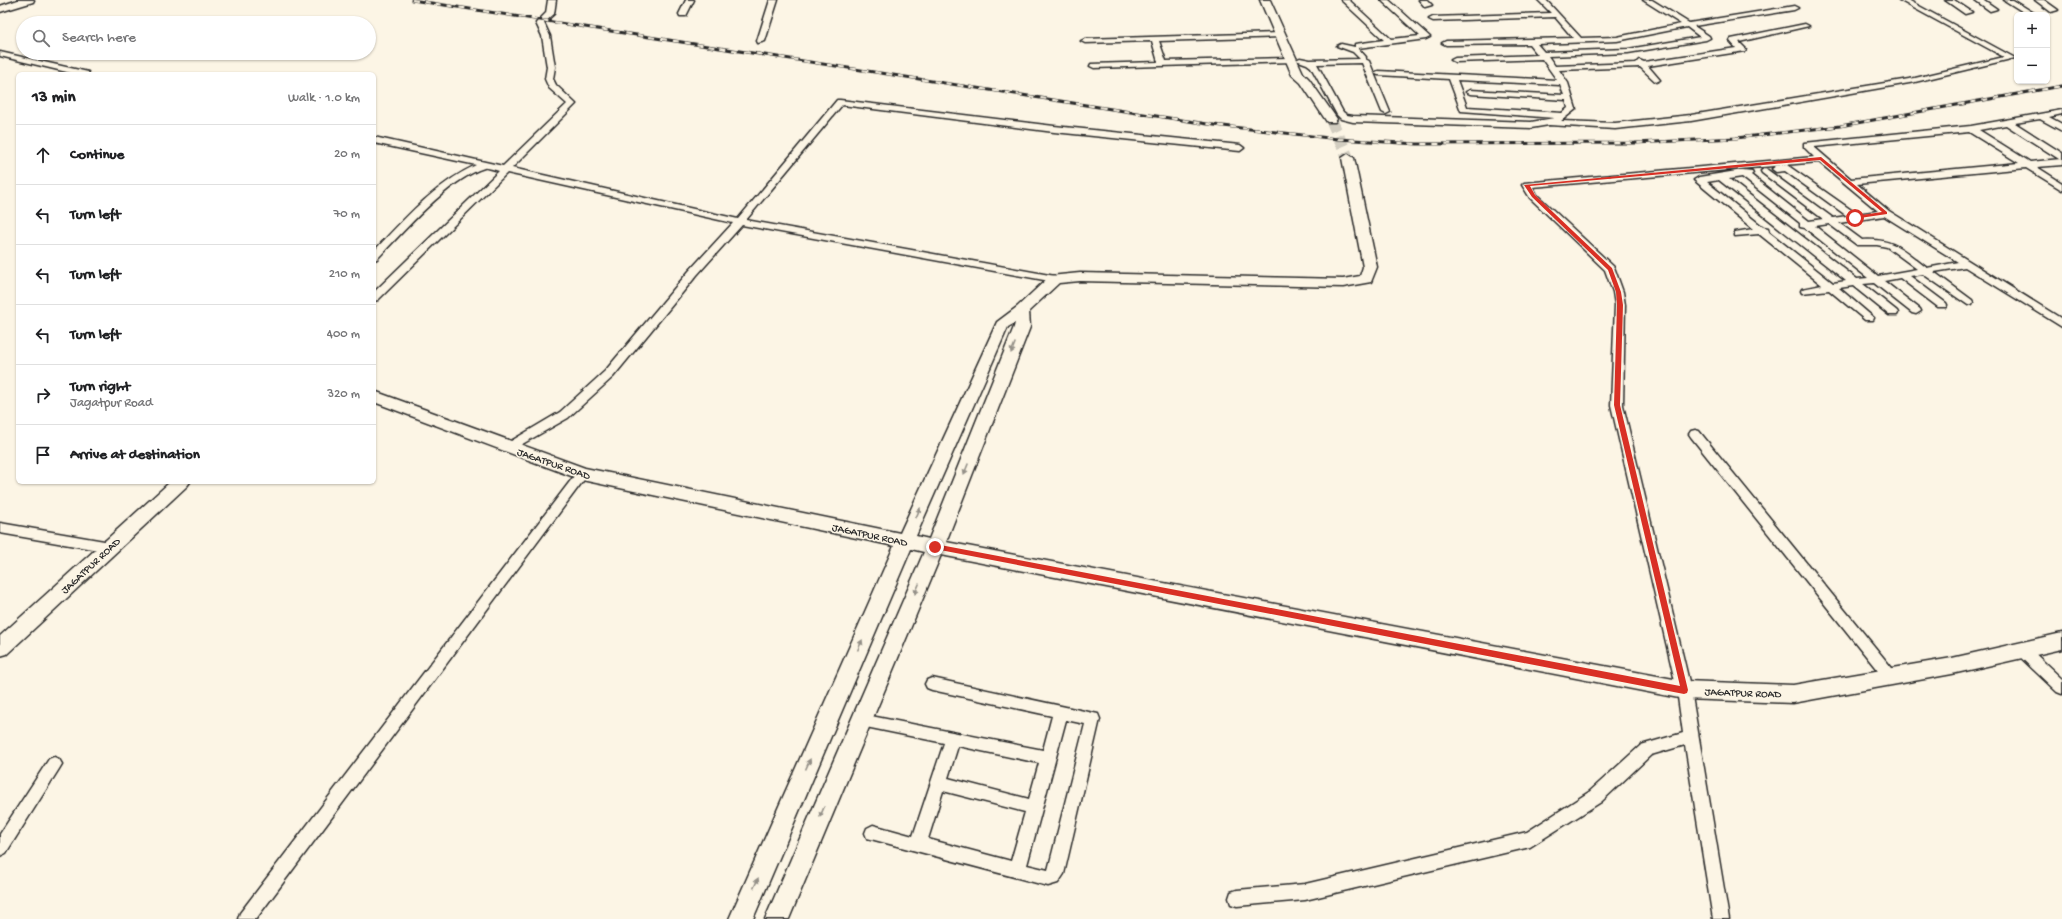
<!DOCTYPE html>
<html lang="en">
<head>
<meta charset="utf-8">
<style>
  :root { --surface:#fff; --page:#f2f2f2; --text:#202124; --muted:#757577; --line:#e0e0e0 }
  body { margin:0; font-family:"Gochi Hand",sans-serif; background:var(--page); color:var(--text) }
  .controls { position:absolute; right:12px; top:12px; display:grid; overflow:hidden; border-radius:6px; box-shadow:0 1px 3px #0004 }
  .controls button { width:36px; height:36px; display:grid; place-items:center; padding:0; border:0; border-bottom:1px solid var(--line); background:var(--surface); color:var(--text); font:20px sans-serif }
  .stop { position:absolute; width:12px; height:12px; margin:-9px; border:3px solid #d93025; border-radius:50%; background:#fff }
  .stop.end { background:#d93025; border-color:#fff; box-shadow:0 1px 4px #0008 }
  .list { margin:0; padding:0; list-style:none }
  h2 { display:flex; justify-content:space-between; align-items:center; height:52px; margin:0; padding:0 16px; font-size:17px }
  h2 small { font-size:13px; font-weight:400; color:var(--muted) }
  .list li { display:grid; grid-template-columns:26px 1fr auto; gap:12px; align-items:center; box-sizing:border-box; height:60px; padding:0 16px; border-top:1px solid var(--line) }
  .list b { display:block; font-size:15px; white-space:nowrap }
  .list p { margin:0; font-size:13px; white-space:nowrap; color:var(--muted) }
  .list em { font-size:13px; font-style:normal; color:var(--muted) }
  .icon { flex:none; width:22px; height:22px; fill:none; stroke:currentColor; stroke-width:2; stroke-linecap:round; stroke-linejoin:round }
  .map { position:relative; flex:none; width:2062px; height:919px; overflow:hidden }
  .search { position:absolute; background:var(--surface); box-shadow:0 1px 3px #0004; left:16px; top:16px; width:360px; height:44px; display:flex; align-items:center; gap:10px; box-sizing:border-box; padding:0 14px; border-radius:22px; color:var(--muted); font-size:15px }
  .panel { position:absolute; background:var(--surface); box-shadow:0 1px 3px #0004; left:16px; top:72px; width:360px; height:412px; border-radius:6px }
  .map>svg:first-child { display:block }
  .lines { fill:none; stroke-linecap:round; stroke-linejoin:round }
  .secondary-tunnel { stroke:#d2cdc0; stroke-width:12; stroke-dasharray:12 6; stroke-linecap:butt }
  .street-casing { stroke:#2b2b2b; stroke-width:3 }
  .secondary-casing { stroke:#2b2b2b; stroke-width:3 }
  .street { fill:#fcf5e5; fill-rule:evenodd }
  .secondary { fill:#fcf5e5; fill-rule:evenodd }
  .rail-casing { stroke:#2b2b2b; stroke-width:3 }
  .rail { stroke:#fcf5e5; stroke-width:2; stroke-dasharray:6; stroke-linecap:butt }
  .oneway { fill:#949088 }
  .route { fill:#d93025 }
  .labels { text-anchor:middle; stroke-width:3; stroke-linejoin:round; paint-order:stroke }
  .street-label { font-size:11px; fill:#2b2b2b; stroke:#fcf5e5 }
</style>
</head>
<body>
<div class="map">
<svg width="2062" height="919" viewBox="0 0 2062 919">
  <rect width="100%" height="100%" fill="#fcf5e5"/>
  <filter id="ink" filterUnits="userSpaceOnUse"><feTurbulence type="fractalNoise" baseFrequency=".025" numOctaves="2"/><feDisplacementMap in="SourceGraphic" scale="8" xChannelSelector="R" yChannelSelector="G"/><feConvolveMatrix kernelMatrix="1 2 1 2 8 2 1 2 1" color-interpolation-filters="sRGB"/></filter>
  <g filter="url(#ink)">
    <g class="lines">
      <!-- secondary-tunnel -->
      <path class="secondary-tunnel" d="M 1331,119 L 1348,158"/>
      <!-- street casing -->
      <g class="street-casing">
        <path id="street" d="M 548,0 L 556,0 L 554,14 L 544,23 L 550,36 L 555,67 L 553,79 L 556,85 L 576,104 L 512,168 L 738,219 L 837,100 L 840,100 L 1054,126 L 1240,145 L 1244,148 L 1240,151 L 1054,132 L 842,105 L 746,220 L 1055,276 L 1059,277 L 1060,279 L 1059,281 L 1055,282 L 742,225 L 697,275 L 613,377 L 568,418 L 510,451 L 506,450 L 504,447 L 506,444 L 560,412 L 605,371 L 689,271 L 733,223 L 507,173 L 378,300 L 374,301 L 374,292 L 499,171 C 494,170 488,167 484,168 C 449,179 403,232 377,259 L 374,260 L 374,251 C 404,219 435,184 476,165 L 374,143 L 374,137 L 503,166 L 567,104 L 549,88 L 545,79 L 547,67 L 542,36 L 536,23 L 546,13 Z
          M 686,0 L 694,0 L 686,16 L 680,16 L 679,14 Z
          M 770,0 L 778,0 L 765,41 L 758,43 L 757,41 Z
          M 1341,0 L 1349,0 L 1391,39 L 1420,36 L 1381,0 L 1389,0 L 1430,37 L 1426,39 L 1358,48 L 1366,57 L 1365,59 L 1369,61 L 1390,112 L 1386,114 L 1382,112 L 1362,63 L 1317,64 L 1343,112 L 1347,115 L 1353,116 L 1531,122 L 1554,118 L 1461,111 L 1449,79 L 1378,75 L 1374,73 L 1378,71 L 1557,80 L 1542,59 L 1455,62 L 1451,60 L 1455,58 L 1538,55 L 1529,44 L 1446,45 L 1442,43 L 1446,41 L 1573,38 L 1555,17 L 1433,21 L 1429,19 L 1433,17 L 1551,13 L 1538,0 L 1546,0 L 1581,38 L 1617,37 L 1681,24 L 1643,0 L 1652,0 L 1689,23 L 1794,6 L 1798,8 L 1794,10 L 1694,26 L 1709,36 L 1710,38 L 1706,40 L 1628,53 L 1548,56 L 1555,66 L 1636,63 L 1639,60 L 1644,62 L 1736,48 L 1730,41 L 1731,39 L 1805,24 L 1809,26 L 1739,42 L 1746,49 L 1745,51 L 1648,66 L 1660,80 L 1656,82 L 1640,67 L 1559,70 L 1568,83 L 1576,109 L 1561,121 L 1615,123 L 1691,115 L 1915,78 L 2004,57 L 1899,0 L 1908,0 L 2015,58 L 1915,82 L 1691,121 L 1615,129 L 1549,125 L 1531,128 L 1353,122 L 1341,119 L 1337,115 L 1311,67 L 1307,64 L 1296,60 L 1300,58 L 1310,60 L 1360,59 L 1353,52 L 1337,46 L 1341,44 L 1355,47 L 1355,44 L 1384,40 ZM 1687,27 L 1700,37 L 1628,49 L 1544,52 L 1537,44 L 1617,41 ZM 1457,80 L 1560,85 L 1564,95 L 1470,90 L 1466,92 L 1470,94 L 1566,100 L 1568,108 L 1562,113 L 1467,107 Z
          M 1419,0 L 1427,0 L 1432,5 L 1425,7 Z
          M 1945,0 L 1954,0 L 1972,12 L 1965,14 Z
          M 1975,0 L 1984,0 L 1997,9 L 1990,11 Z
          M 2004,0 L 2013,0 L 2037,15 L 2028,15 Z
          M 2035,0 L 2044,0 L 2058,10 L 2051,12 Z
          M 1280,33 L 1284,35 L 1283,37 L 1159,41 L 1166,61 L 1291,58 L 1295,60 L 1294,62 L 1094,68 L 1090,66 L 1091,64 L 1158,62 L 1152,41 L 1085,43 L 1081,41 L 1085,39 Z
          M 0,52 L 88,72 L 89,74 L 75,74 L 0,56 Z
          M 2062,110 L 2062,114 L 2049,117 L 2062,124 L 2062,131 L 2040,119 L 2015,123 L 2062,153 L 2062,165 L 2037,167 L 2062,183 L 2062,190 L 2026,168 L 1857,184 L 1889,211 L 2062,319 L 2062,327 L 1965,267 L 1934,272 L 1972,300 L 1973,302 L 1972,304 L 1968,305 L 1923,274 L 1910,276 L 1946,303 L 1947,305 L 1946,307 L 1938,307 L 1900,278 L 1884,281 L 1920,309 L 1921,311 L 1916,314 L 1912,313 L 1874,283 L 1863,284 L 1897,311 L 1898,313 L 1897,315 L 1889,315 L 1853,286 L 1839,288 L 1874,318 L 1873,320 L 1865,320 L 1829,290 L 1802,293 L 1801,291 L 1802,289 L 1822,285 L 1759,234 L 1735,236 L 1735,232 L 1753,229 L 1694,180 L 1699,177 L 1743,170 L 1752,171 L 1753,173 L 1751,175 L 1809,221 L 1823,219 L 1762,173 L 1761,171 L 1765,168 L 1833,218 L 1847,216 L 1785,171 L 1776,172 L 1772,169 L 1776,166 L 1787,165 L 1857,214 L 1878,211 L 1819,162 L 1533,187 L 1537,195 L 1614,267 L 1623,292 L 1625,305 L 1623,405 L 1691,690 L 1729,919 L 1713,919 L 1685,745 L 1651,755 L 1601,802 L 1530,847 L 1305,900 L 1237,906 L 1231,904 L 1229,898 L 1231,892 L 1237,890 L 1305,884 L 1527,832 L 1589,792 L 1641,745 L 1683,733 L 1677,690 L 1611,405 L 1615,305 L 1613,292 L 1605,270 L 1530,198 L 1522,185 L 1524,183 L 1814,157 L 1804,147 L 1804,143 L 1971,126 ZM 2006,125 L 2059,159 L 2061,159 L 2030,162 L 1979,130 ZM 1969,132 L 2019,163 L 1851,179 L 1814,147 ZM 1742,177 L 1800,223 L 1800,227 L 1805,228 L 1868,278 L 1857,279 L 1729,179 ZM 1719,180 L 1846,281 L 1833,283 L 1769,232 L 1768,228 L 1763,227 L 1707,182 ZM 1884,216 L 1958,262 L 1927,268 C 1903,250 1894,238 1862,240 L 1839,223 ZM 1829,224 L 1857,245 L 1877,245 L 1887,247 L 1917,269 L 1878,276 L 1815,226 Z
          M 1695,430 L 1699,431 L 1896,673 L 1898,677 L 1896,681 L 1891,683 L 1886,681 L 1691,437 L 1689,434 L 1691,431 Z
          M 582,470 L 586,471 L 588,474 L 586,477 L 256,919 L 238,919 L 240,913 L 578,471 Z
          M 0,523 L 110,542 L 115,544 L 116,547 L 115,550 L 110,552 L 0,533 Z
          M 2022,644 L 2027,646 L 2062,679 L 2062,694 L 2057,692 L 2017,654 L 2015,650 L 2017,646 Z
          M 932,678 L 1098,714 L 1100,719 L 1064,874 L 1058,883 L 1048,886 L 867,838 L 865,833 L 867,828 L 873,825 L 913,836 L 944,743 L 861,726 L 856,725 L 854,720 L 856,715 L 861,714 L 1043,750 L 1052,716 L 932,690 L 927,688 L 925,684 L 927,680 ZM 1066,720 L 1085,724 L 1048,870 L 1027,865 ZM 958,746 L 1039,763 L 1029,799 L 948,778 ZM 943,791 L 1025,812 L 1011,861 L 928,839 Z
          M 54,757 L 59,759 L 62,764 L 59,769 L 6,853 L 0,856 L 0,834 L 49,759 Z"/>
      </g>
      <!-- secondary casing -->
      <g class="secondary-casing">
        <path id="secondary" d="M 18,0 L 34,0 L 33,2 L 0,12 L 0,6 Z
          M 1260,0 L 1270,0 L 1303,73 L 1309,79 L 1337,119 L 1335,122 L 1327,122 L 1301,83 L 1292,75 Z
          M 1348,154 L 1354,158 L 1377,267 L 1371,282 L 1343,287 L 1080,281 L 1059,283 L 1029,311 L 1030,327 L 946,542 L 1684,681 L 1793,685 L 1952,658 L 2062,633 L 2062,649 L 1952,674 L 1793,703 L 1684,699 L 941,555 L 789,919 L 765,919 L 924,552 L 911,549 L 753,919 L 729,919 L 894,546 L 582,480 L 374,402 L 374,391 L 585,468 L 900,533 L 997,322 L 1017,307 L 1050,276 L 1080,273 L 1343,279 L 1360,276 L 1363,267 L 1342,158 ZM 1015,323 L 1014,327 L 929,539 L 916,536 L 1008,327 Z
          M 170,482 L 190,482 L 187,486 L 7,654 L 0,656 L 0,636 Z"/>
      </g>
      <!-- street -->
      <use href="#street" class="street"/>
      <!-- secondary -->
      <use href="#secondary" class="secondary"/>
      <!-- rail casing -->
      <g class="rail-casing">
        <path id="rail" d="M 412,0 L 1214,125 L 1338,139 L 1417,144 L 1635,143 L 1736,138 L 1840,126 L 2062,86"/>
      </g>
      <!-- rail -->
      <use href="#rail" class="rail"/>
    </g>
    <!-- one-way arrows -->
    <defs><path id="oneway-solid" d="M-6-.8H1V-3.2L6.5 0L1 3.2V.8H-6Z"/></defs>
    <g class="oneway">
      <use href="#oneway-solid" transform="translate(1013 348) rotate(112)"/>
      <use href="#oneway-solid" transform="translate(966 469) rotate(112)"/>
      <use href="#oneway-solid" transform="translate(918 513) rotate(-66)"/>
      <use href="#oneway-solid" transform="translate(917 589) rotate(113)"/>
      <use href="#oneway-solid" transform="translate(860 645) rotate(-66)"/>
      <use href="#oneway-solid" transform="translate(808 764) rotate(-66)"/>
      <use href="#oneway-solid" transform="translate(822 812) rotate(113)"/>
      <use href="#oneway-solid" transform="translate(756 883) rotate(-66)"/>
    </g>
  </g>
  <!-- route -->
  <path class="route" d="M 1821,157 L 1887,212 L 1887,214 L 1853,219 L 1855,216 L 1882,212 L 1820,160 L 1530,186 L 1535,195 L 1612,268 L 1621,292 L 1623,305 L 1620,405 L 1688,690 L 1687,693 L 1684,694 L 935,549 L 931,547 L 935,544 L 1680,686 L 1614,405 L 1617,305 L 1616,292 L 1608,270 L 1532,197 L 1524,185 Z"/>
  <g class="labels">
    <!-- street labels -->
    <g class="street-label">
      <text transform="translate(554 463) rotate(19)" y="4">JAGATPUR ROAD</text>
      <text transform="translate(870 534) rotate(12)" y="4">JAGATPUR ROAD</text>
      <text transform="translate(90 565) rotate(-43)" y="4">JAGATPUR ROAD</text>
      <text transform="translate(1743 692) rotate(2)" y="4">JAGATPUR ROAD</text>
    </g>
  </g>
</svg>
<div class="controls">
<button>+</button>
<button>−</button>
</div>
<div class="stop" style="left:1855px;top:218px"></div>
<div class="stop end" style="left:935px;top:547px"></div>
<div class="search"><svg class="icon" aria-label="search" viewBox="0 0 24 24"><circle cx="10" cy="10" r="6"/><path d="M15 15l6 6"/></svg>Search here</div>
<section class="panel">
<h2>13 min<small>Walk · 1.0 km</small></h2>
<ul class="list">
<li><svg class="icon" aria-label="ahead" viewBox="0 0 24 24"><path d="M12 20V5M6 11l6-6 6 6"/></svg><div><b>Continue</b></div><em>20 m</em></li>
<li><svg class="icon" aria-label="left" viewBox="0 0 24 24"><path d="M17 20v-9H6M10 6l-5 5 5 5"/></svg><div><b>Turn left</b></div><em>70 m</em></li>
<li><svg class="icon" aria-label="left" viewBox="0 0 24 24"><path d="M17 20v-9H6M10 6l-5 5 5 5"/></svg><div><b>Turn left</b></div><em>210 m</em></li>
<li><svg class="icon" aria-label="left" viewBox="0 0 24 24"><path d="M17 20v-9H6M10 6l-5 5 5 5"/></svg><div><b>Turn left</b></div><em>400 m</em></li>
<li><svg class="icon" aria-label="right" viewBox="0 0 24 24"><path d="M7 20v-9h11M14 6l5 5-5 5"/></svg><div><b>Turn right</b><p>Jagatpur Road</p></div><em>320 m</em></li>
<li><svg class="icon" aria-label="arrive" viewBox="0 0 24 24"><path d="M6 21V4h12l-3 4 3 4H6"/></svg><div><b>Arrive at destination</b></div></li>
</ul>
</section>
</div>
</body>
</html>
